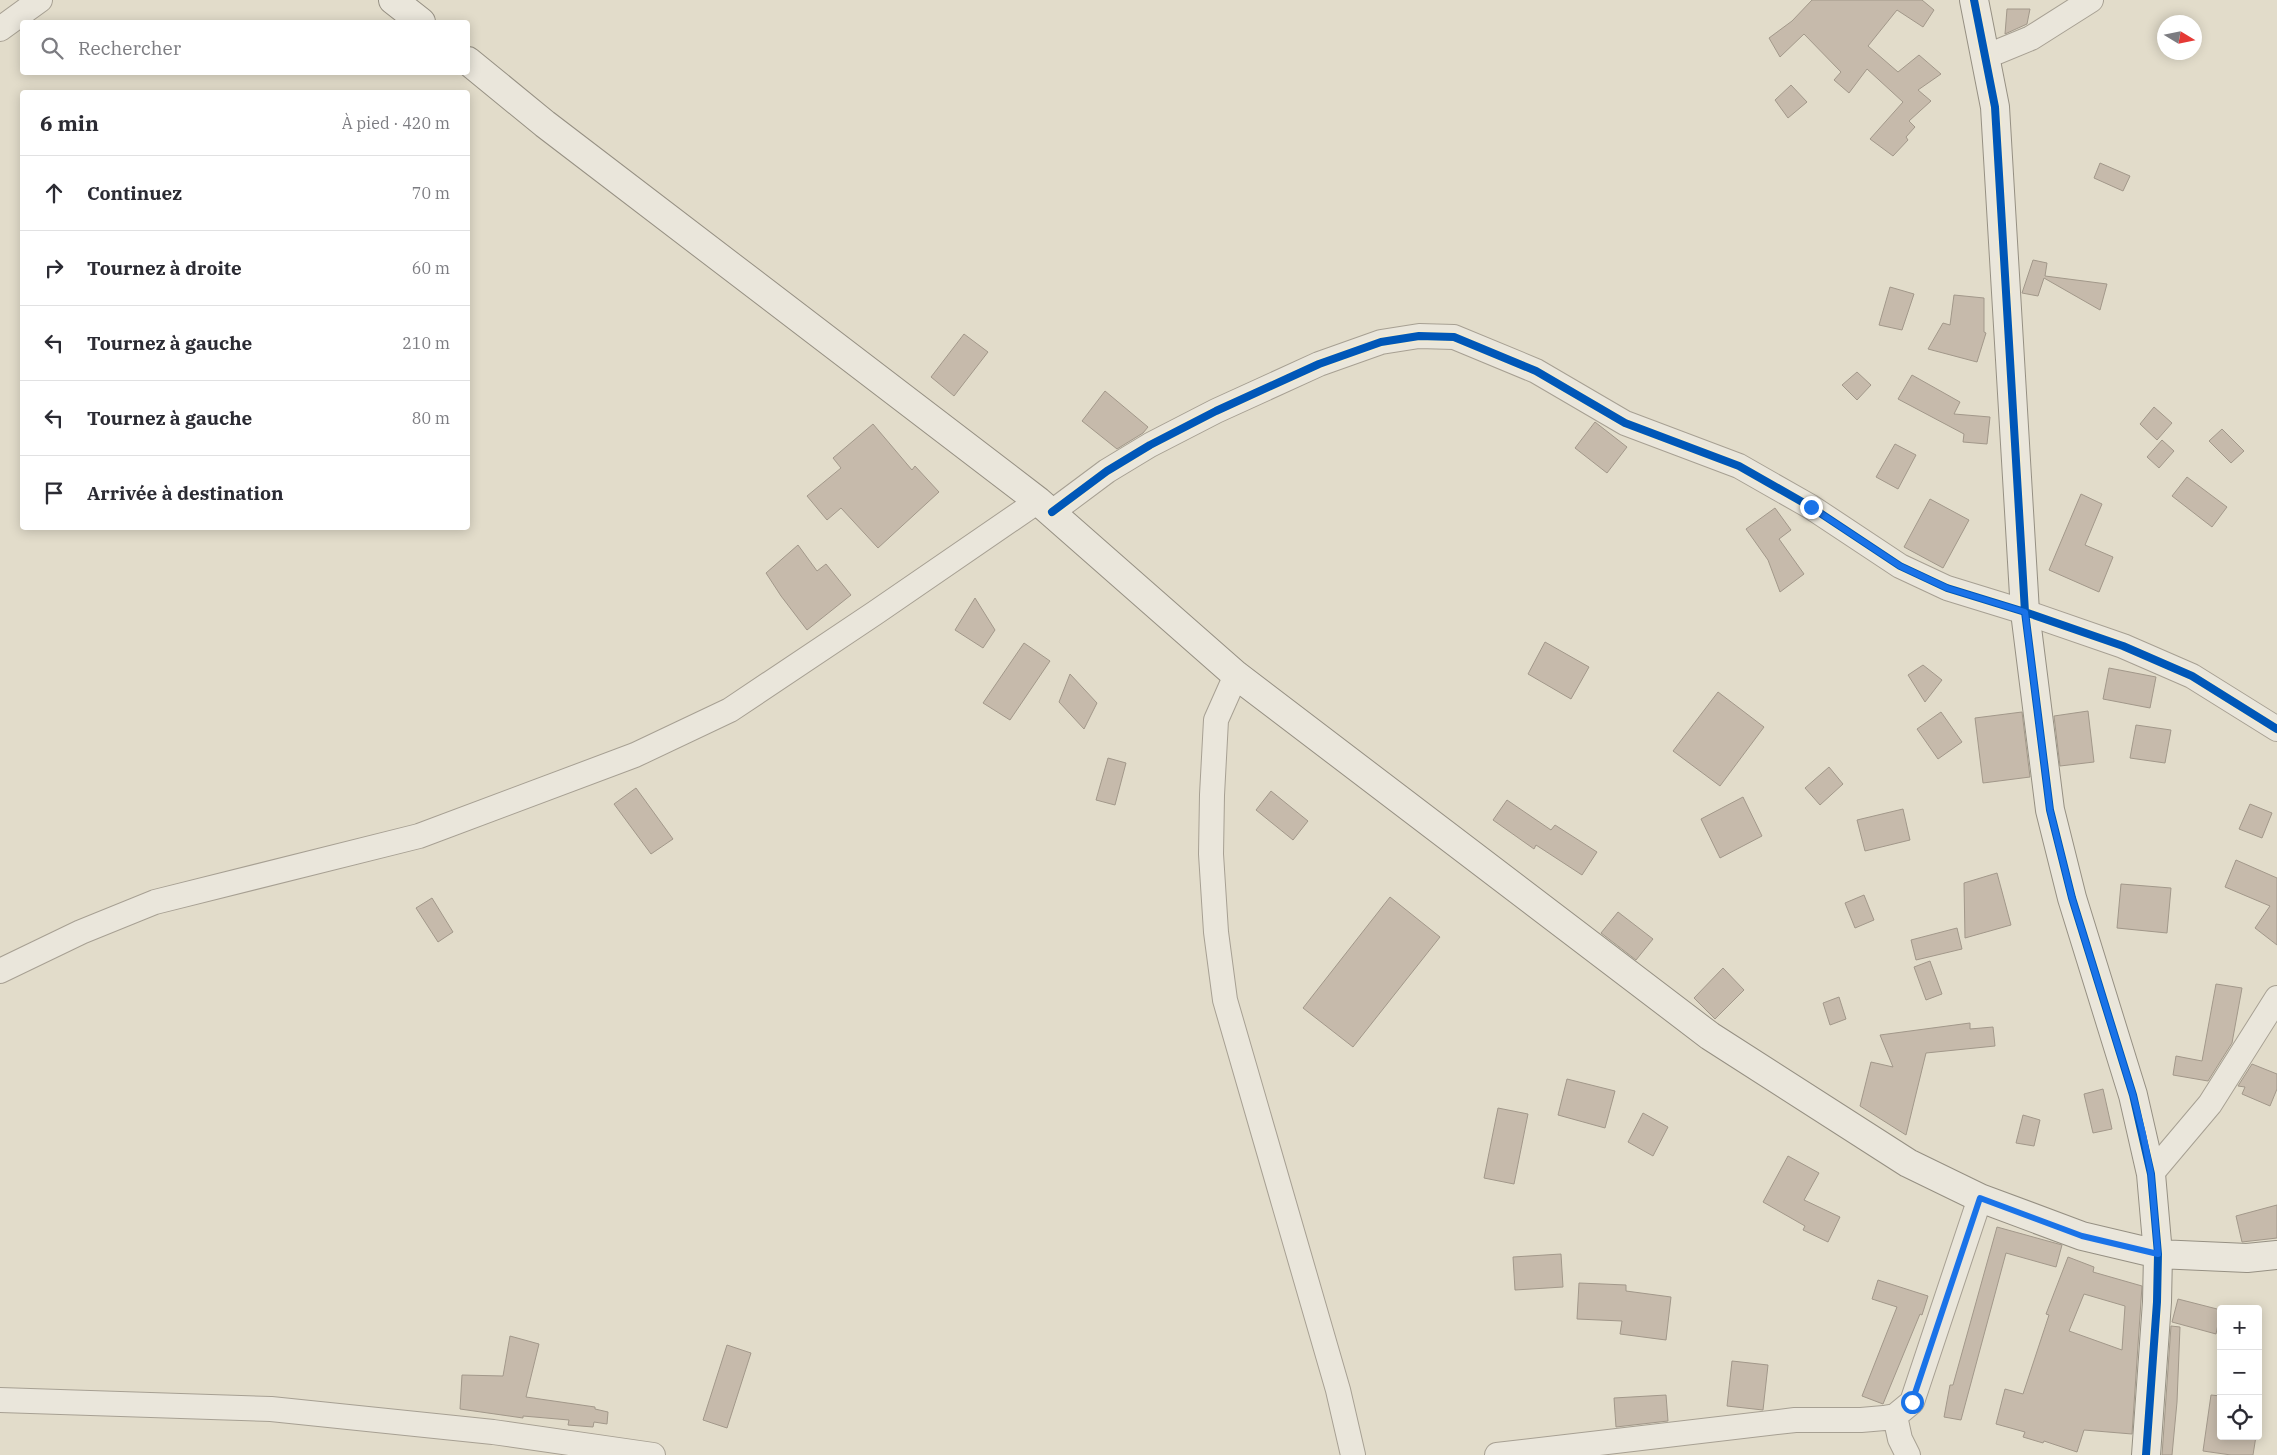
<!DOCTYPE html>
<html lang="fr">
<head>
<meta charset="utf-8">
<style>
  :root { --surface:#fff; --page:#f7f7f7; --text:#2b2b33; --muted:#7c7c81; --line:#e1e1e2 }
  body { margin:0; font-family:"IBM Plex Serif",serif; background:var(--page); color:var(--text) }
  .controls { position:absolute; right:15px; bottom:15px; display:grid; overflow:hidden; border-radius:5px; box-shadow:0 2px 12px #0003 }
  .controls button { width:45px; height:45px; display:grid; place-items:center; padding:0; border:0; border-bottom:1px solid var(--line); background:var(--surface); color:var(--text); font:25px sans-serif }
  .compass { position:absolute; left:2157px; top:15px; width:45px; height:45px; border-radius:50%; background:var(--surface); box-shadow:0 2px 12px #0003; rotate:100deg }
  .stop { position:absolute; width:15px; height:15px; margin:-11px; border:4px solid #1a73e8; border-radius:50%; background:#fff }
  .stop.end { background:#1a73e8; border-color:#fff; box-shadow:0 1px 5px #0008 }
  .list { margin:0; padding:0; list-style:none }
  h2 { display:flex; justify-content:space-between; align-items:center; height:65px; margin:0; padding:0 20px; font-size:21px }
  h2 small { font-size:16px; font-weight:400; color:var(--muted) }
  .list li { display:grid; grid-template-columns:32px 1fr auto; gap:15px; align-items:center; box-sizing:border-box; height:75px; padding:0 20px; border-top:1px solid var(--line) }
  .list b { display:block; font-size:19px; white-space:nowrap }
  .list em { font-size:16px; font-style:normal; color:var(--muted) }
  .icon { flex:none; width:28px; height:28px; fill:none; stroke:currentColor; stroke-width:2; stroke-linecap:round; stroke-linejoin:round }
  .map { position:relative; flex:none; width:2277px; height:1455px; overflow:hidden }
  .search { position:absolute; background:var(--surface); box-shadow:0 2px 12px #0003; left:20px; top:20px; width:450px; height:55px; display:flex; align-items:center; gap:12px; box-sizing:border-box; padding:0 18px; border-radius:5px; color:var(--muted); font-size:19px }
  .panel { position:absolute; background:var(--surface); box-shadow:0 2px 12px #0003; left:20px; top:90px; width:450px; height:440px; border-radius:5px }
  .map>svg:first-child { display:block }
  .building { fill:#c6baab; stroke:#a2988a; fill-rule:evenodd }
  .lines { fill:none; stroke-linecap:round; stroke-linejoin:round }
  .street-casing { stroke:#a7a093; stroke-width:26 }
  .secondary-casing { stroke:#969083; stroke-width:30 }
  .street { stroke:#eae6db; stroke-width:24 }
  .secondary { stroke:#eae6db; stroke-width:28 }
  .cycleway-casing { stroke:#f4ebce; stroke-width:11 }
  .cycleway { stroke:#0057b8; stroke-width:8 }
  .route { stroke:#1a73e8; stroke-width:6 }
</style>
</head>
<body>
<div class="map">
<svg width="2277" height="1455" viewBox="0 0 2277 1455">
  <rect width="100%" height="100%" fill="#e2dcca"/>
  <!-- building -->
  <path class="building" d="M 1812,0 L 1922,0 L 1934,10 L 1923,27 L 1897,10 L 1868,46 L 1898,72 L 1919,55 L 1941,74 L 1918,90 L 1931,101 L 1909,121 L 1915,127 L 1906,137 L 1908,140 L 1893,156 L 1870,139 L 1903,102 L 1867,69 L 1849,93 L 1834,80 L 1841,72 L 1804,34 L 1780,57 L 1769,38 L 1792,21 Z
    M 2007,9 L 2030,9 L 2027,24 L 2005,34 Z
    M 1791,85 L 1807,102 L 1788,118 L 1775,100 Z
    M 2100,163 L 2130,176 L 2123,191 L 2094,178 Z
    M 2033,260 L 2047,263 L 2045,276 L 2107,284 L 2100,310 L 2044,278 L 2038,296 L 2022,293 Z
    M 1890,287 L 1914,294 L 1902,330 L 1879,325 Z
    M 1954,295 L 1984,298 L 1984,332 L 1986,333 L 1977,362 L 1928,349 L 1943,323 L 1950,325 Z
    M 964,334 L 988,352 L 954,396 L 931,377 Z
    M 1857,372 L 1871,385 L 1857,400 L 1842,385 Z
    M 1912,375 L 1960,402 L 1954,414 L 1990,417 L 1987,444 L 1963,442 L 1964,434 L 1898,399 Z
    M 1105,391 L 1148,427 L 1143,433 L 1117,449 L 1082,421 Z
    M 2154,407 L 2172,423 L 2157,440 L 2140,424 Z
    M 1595,422 L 1627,447 L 1607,473 L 1575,448 Z
    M 873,424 L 912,470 L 915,466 L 939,492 L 878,548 L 841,508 L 827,520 L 807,496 L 841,468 L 833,458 Z
    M 2222,429 L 2244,451 L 2231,463 L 2209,441 Z
    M 2162,440 L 2174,451 L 2159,468 L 2147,457 Z
    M 1895,444 L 1916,455 L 1898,489 L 1876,477 Z
    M 2187,477 L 2227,507 L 2212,527 L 2172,496 Z
    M 2081,494 L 2102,504 L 2085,545 L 2113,557 L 2099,592 L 2049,570 Z
    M 1930,499 L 1969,520 L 1943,568 L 1904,547 Z
    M 1775,508 L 1791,530 L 1779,539 L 1804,574 L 1780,592 L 1768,560 L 1746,529 Z
    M 798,545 L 817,571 L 826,564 L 851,595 L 807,630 L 781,596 L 766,573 Z
    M 975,598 L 995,630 L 983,648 L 955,630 Z
    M 1545,642 L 1589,667 L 1571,699 L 1528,674 Z
    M 1024,643 L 1050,661 L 1010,720 L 983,703 Z
    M 1923,665 L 1942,680 L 1925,702 L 1908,675 Z
    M 2109,668 L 2156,677 L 2150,708 L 2103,699 Z
    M 1070,674 L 1097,703 L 1084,729 L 1059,702 Z
    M 1718,692 L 1764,727 L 1720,786 L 1673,751 Z
    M 2088,711 L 2094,762 L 2060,766 L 2054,716 Z
    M 1941,712 L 1962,742 L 1938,759 L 1917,729 Z
    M 2022,712 L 2030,777 L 1983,783 L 1975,718 Z
    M 2136,725 L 2171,730 L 2165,763 L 2130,758 Z
    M 1108,758 L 1126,763 L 1115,805 L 1096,800 Z
    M 1829,767 L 1843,784 L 1820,805 L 1805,788 Z
    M 636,788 L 673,839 L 651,854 L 614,804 Z
    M 1271,791 L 1308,821 L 1293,840 L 1256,810 Z
    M 1743,797 L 1762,836 L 1720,858 L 1701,819 Z
    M 1507,800 L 1551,830 L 1555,825 L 1597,852 L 1582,875 L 1536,845 L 1534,849 L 1493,820 Z
    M 2250,804 L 2272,813 L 2262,838 L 2239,829 Z
    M 1903,809 L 1910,840 L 1865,851 L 1857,820 Z
    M 2236,860 L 2277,878 L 2277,945 L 2255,928 L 2270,906 L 2225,887 Z
    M 1997,873 L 2011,925 L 1965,938 L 1964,883 Z
    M 2121,884 L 2171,888 L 2167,933 L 2117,928 Z
    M 1864,895 L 1874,920 L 1855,928 L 1845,903 Z
    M 1390,897 L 1440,937 L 1353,1047 L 1303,1008 Z
    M 432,898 L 453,932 L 438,942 L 416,908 Z
    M 1618,912 L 1653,939 L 1636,960 L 1601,933 Z
    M 1957,928 L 1962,949 L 1916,960 L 1911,940 Z
    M 1930,961 L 1942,994 L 1926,1000 L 1914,967 Z
    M 1723,968 L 1744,990 L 1715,1019 L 1694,998 Z
    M 2216,984 L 2242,988 L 2232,1043 L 2208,1081 L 2173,1075 L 2176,1056 L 2202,1061 Z
    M 1839,997 L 1846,1019 L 1830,1025 L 1823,1003 Z
    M 1970,1023 L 1970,1029 L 1993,1027 L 1995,1046 L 1926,1053 L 1906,1135 L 1860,1106 L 1871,1062 L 1893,1067 L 1880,1035 Z
    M 2252,1064 L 2277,1074 L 2277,1089 L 2270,1106 L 2242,1094 L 2245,1087 L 2238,1086 Z
    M 1567,1079 L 1615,1091 L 1605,1128 L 1558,1115 Z
    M 2103,1089 L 2112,1129 L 2093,1133 L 2084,1094 Z
    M 1498,1108 L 1528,1114 L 1514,1184 L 1484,1178 Z
    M 1643,1113 L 1668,1127 L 1653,1156 L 1628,1142 Z
    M 2023,1115 L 2040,1120 L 2034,1146 L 2016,1143 Z
    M 1788,1156 L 1819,1173 L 1804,1200 L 1840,1217 L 1828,1242 L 1803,1230 L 1805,1226 L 1763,1202 Z
    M 2277,1205 L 2277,1238 L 2242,1242 L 2236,1216 Z
    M 1997,1227 L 2062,1245 L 2056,1267 L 2006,1253 L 1961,1420 L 1944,1417 L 1950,1385 L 1953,1385 Z
    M 1561,1254 L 1563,1287 L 1515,1290 L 1513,1257 Z
    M 2068,1257 L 2094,1267 L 2093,1272 L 2142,1286 L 2132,1434 L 2084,1430 L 2077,1452 L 2044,1441 L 2043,1443 L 2023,1437 L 2025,1432 L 1996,1424 L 2005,1389 L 2023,1394 L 2049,1315 L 2046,1314 ZM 2084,1294 L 2125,1306 L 2122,1350 L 2069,1331 Z
    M 1878,1280 L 1928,1296 L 1922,1315 L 1920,1314 L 1883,1404 L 1862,1396 L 1897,1307 L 1872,1299 Z
    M 1579,1283 L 1626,1285 L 1626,1291 L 1671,1297 L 1666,1340 L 1620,1334 L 1622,1321 L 1577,1319 Z
    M 2178,1299 L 2221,1310 L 2216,1334 L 2172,1322 Z
    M 2171,1326 L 2180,1327 L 2177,1402 L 2172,1455 L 2162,1455 Z
    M 510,1336 L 539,1344 L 526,1397 L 595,1407 L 595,1409 L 608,1412 L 607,1424 L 594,1422 L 593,1427 L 568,1425 L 569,1420 L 523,1416 L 523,1418 L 460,1409 L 462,1375 L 503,1376 Z
    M 727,1345 L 751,1353 L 727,1428 L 703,1420 Z
    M 1732,1361 L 1768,1365 L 1763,1410 L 1727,1406 Z
    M 1666,1395 L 1668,1421 L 1616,1427 L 1614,1398 Z
    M 2211,1395 L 2221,1396 L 2221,1436 L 2256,1436 L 2253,1455 L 2231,1455 L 2203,1451 Z"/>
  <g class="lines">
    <!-- street casing -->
    <g class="street-casing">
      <path id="street" d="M 0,29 L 40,0
        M 1985,57 L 2031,38 L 2091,0
        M 1052,512 L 1107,471 L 1150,445 L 1216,411 L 1319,364 L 1381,342 L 1419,336 L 1454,337 L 1536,371 L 1625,423 L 1739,466 L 1811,507 L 1900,566 L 1947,588 L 2025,612 L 2123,646 L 2192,676 L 2277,729
        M 1236,675 L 1216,720 L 1212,795 L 1211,854 L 1216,932 L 1225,1000 L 1338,1390 L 1353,1455
        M 0,971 L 81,932 L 155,902 L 419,836 L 635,755 L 730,710 L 875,613 L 1038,501
        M 2151,1174 L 2210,1104 L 2277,998
        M 0,1400 L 271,1409 L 493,1432 L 653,1455
        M 1895,1416 L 1900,1439 L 1908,1455
        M 1497,1455 L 1795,1420 L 1861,1420 L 1884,1418 L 1895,1416 L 1912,1402 L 1980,1198"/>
    </g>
    <!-- secondary casing -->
    <g class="secondary-casing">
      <path id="secondary" d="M 393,0 L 421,22
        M 1974,0 L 1995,107 L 2025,612 L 2050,810 L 2072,898 L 2133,1095 L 2151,1174 L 2158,1254 L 2157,1302 L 2146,1455
        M 468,61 L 545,124 L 1038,501 L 1236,675 L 1710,1036 L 1908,1163 L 1980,1198 L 2082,1236 L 2158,1254 L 2247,1258 L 2277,1255"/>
    </g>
    <!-- street -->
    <use href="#street" class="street"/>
    <!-- secondary -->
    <use href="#secondary" class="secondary"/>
    <!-- cycleway casing -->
    <g class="cycleway-casing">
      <path id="cycleway" d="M 1974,0 L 1995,107 L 2025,612 L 2050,810 L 2072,898 L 2133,1095 L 2151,1174 L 2158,1254 L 2157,1302 L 2146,1455
        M 1052,512 L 1107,471 L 1150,445 L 1216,411 L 1319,364 L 1381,342 L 1419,336 L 1454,337 L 1536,371 L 1625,423 L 1739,466 L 1811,507 L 1900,566 L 1947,588 L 2025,612 L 2123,646 L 2192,676 L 2277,729"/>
    </g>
    <!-- cycleway -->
    <use href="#cycleway" class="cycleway"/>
  </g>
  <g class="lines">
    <!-- route -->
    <path class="route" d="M 1811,507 L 1900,566 L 1947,588 L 2025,612 L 2050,810 L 2072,898 L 2133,1095 L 2143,1134 L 2151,1174 L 2158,1254 L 2082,1236 L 1980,1198 L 1912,1402"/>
  </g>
</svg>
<div class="controls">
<button>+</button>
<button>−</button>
<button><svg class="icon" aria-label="locate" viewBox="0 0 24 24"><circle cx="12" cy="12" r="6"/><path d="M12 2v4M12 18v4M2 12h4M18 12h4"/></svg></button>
</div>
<svg class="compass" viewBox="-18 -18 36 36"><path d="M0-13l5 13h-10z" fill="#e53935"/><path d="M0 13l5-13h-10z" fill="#7c7c81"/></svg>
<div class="stop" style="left:1912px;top:1402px"></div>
<div class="stop end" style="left:1811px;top:507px"></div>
<div class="search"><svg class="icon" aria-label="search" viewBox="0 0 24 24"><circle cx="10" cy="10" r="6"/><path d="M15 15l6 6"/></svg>Rechercher</div>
<section class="panel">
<h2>6 min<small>À pied · 420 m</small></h2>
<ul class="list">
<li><svg class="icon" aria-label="ahead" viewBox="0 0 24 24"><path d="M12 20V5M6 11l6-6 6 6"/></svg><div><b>Continuez</b></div><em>70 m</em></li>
<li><svg class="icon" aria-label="right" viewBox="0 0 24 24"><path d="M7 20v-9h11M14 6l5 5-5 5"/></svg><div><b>Tournez à droite</b></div><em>60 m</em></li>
<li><svg class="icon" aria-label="left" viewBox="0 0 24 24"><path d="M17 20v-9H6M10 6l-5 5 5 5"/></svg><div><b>Tournez à gauche</b></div><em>210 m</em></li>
<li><svg class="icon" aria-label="left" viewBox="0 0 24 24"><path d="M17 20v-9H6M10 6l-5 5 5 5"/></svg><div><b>Tournez à gauche</b></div><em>80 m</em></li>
<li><svg class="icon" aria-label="arrive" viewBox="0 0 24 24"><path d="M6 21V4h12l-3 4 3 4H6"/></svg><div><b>Arrivée à destination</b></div></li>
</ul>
</section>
</div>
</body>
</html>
